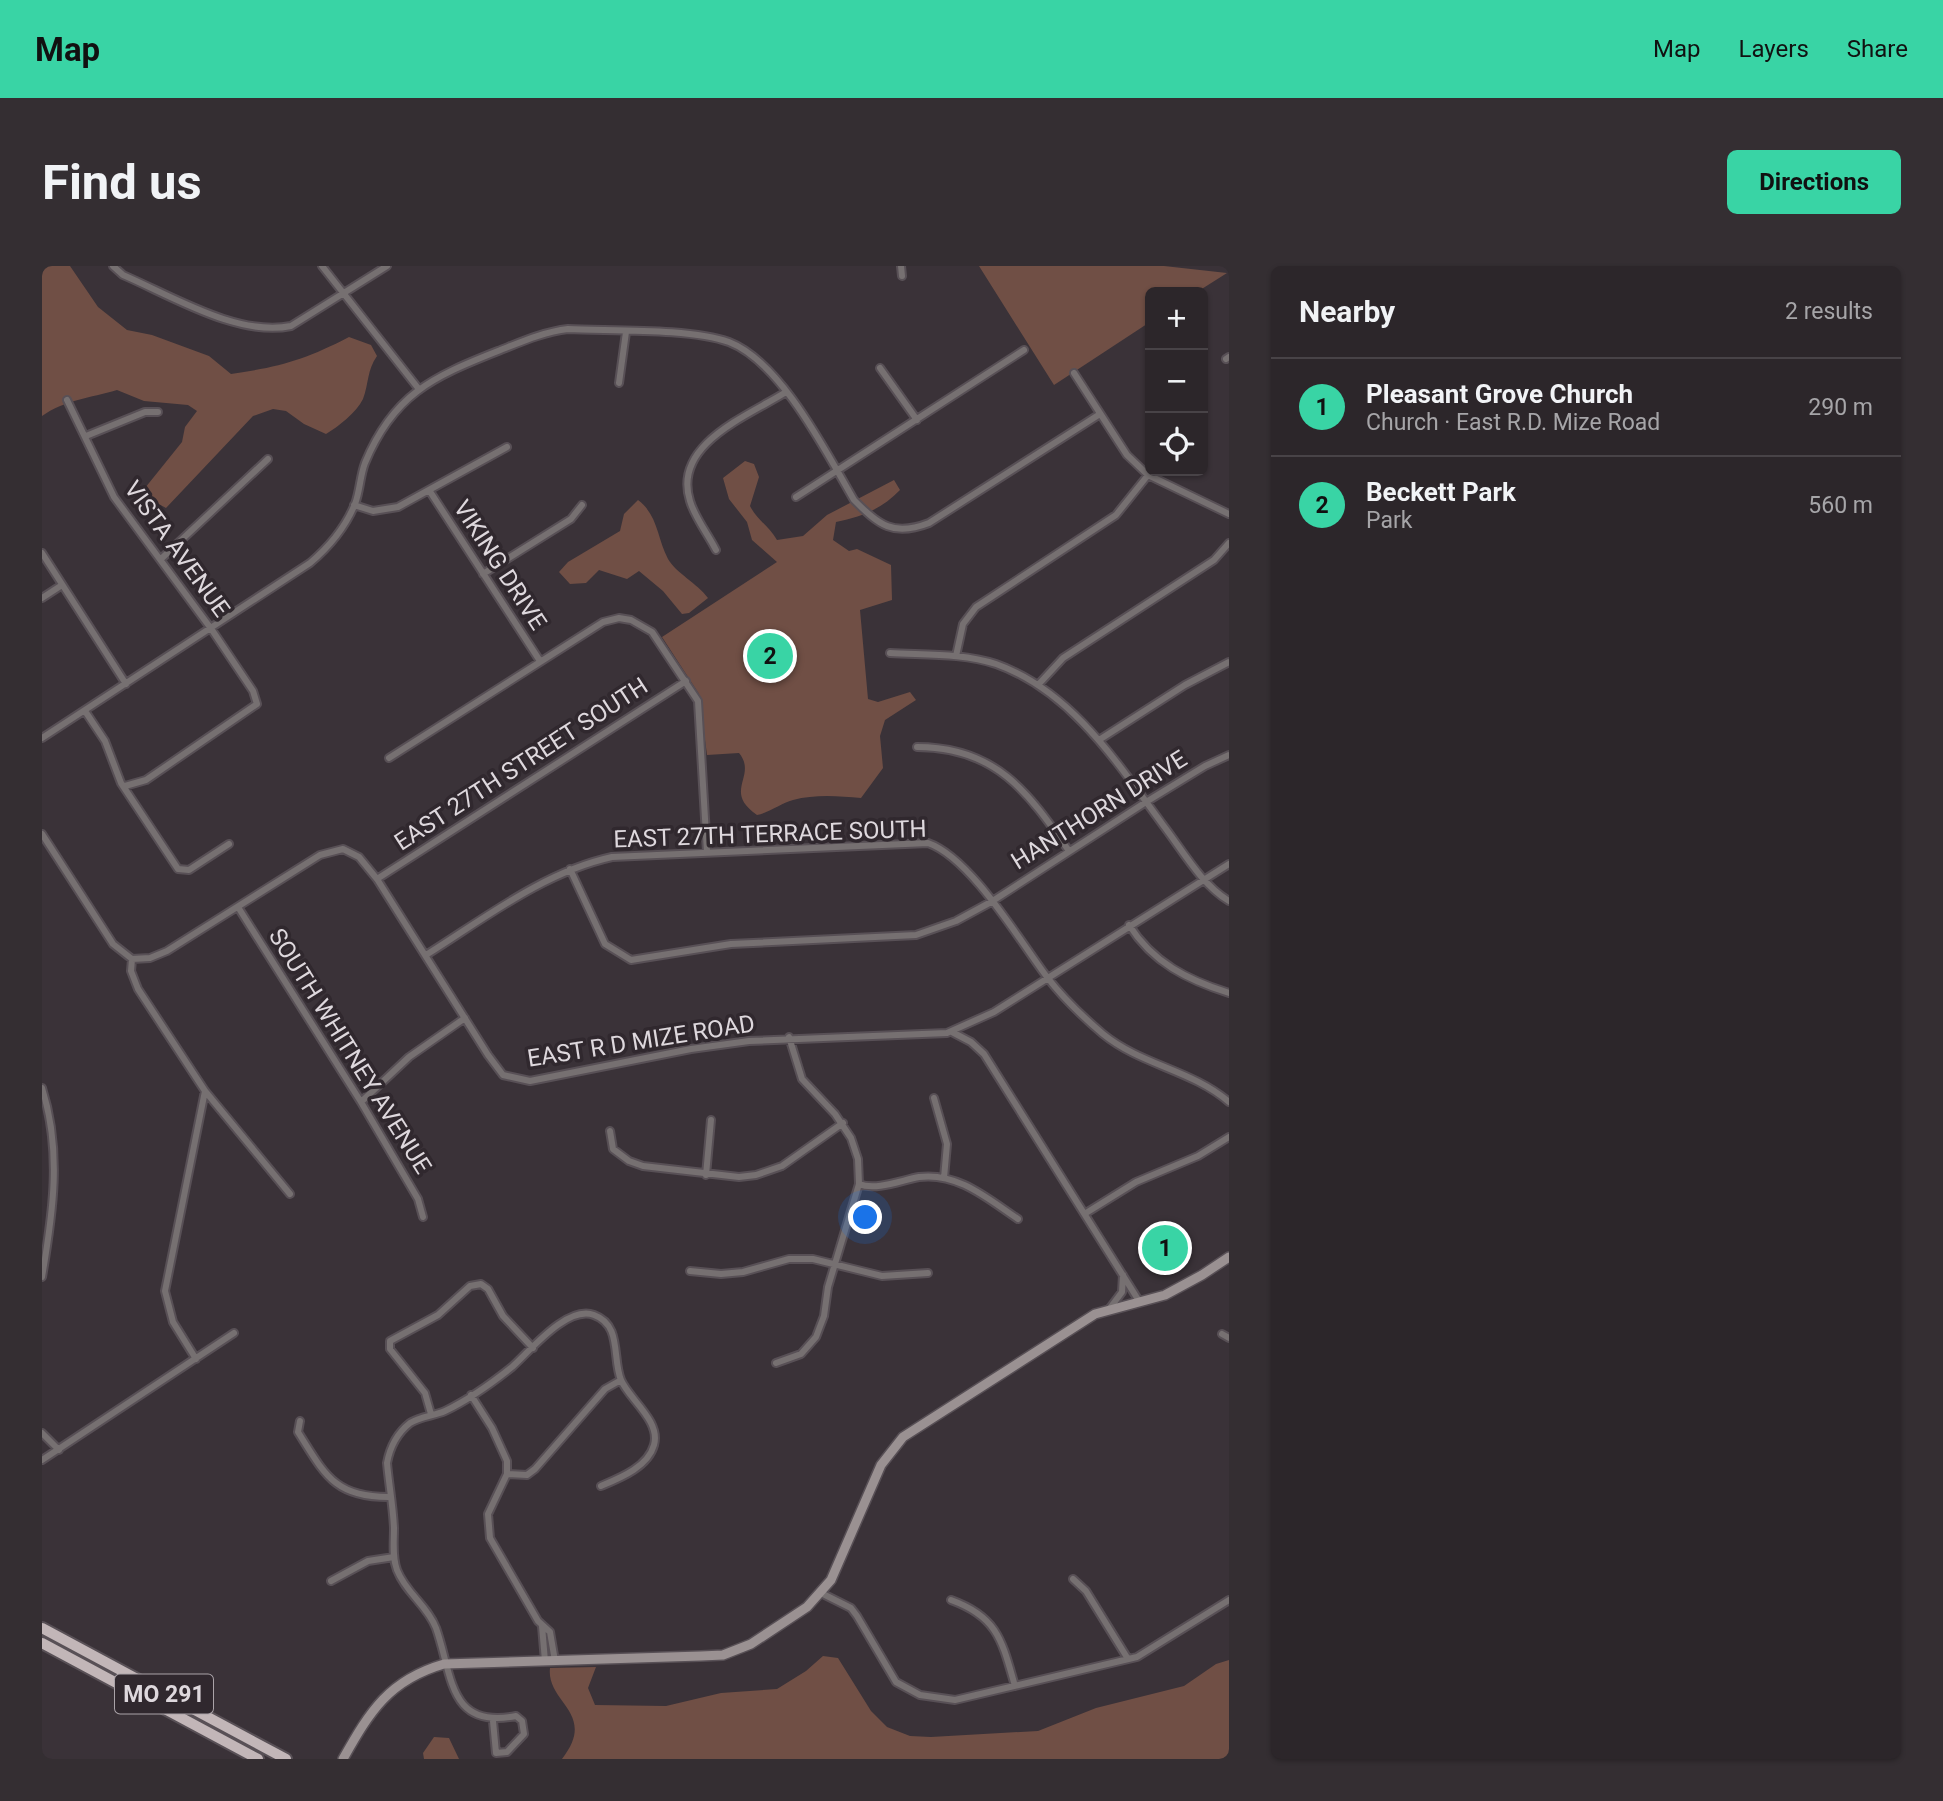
<!DOCTYPE html>
<html lang="en">
<head>
<meta charset="utf-8">
<style>
  :root { --surface:#2c262a; --page:#342e32; --text:#f1f3f6; --muted:#a6a5a8; --line:#484347; --accent:#39d4a5 }
  body { margin:0; font-family:Roboto,sans-serif; background:var(--page); color:var(--text) }
  .controls { position:absolute; right:21px; top:21px; display:grid; overflow:hidden; border-radius:10px; box-shadow:0 2px 5px #0004 }
  .controls button { width:63px; height:63px; display:grid; place-items:center; padding:0; border:0; border-bottom:2px solid var(--line); background:var(--surface); color:var(--text); font:35px sans-serif }
  .you { position:absolute; left:824px; top:952px; width:24px; height:24px; margin:-18px; border:5px solid #fff; border-radius:50%; background:#1a73e8; box-shadow:0 0 0 10px #1a73e833 }
  .badge { display:grid; place-items:center; width:46px; height:46px; border-radius:50%; background:var(--accent); color:#111; font-size:23px; font-weight:700 }
  .pin { position:absolute; translate:-50% -50%; border:4px solid #fff; box-shadow:0 2px 7px #0006 }
  .list { margin:0; padding:0; list-style:none }
  h2 { display:flex; justify-content:space-between; align-items:center; height:91px; margin:0; padding:0 28px; font-size:30px }
  h2 small { font-size:23px; font-weight:400; color:var(--muted) }
  .list li { display:grid; grid-template-columns:46px 1fr auto; gap:21px; align-items:center; box-sizing:border-box; height:98px; padding:0 28px; border-top:2px solid var(--line) }
  .list b { display:block; font-size:26px; white-space:nowrap }
  .list p { margin:0; font-size:23px; white-space:nowrap; color:var(--muted) }
  .list em { font-size:23px; font-style:normal; color:var(--muted) }
  .icon { flex:none; width:38px; height:38px; fill:none; stroke:currentColor; stroke-width:2; stroke-linecap:round; stroke-linejoin:round }
  .map { position:relative; flex:none; width:1187px; height:1493px; overflow:hidden; border-radius:10px }
  header { display:flex; align-items:center; gap:42px; box-sizing:border-box; height:98px; padding:0 35px; background:var(--accent); color:#111 }
  header strong { font-size:33px }
  nav { display:flex; gap:38px; margin-inline-start:auto; font-size:24px }
  .intro { display:flex; align-items:center; justify-content:space-between; box-sizing:border-box; height:168px; padding:0 42px }
  h1 { margin:0; font-size:49px }
  .button { padding:18px 32px; border-radius:10px; background:var(--accent); color:#111; font-size:24px; font-weight:700 }
  main { display:flex; gap:42px; padding:0 42px }
  aside { flex:1; background:var(--surface); border-radius:10px; box-shadow:0 2px 5px #0004 }
  .map>svg:first-child { display:block }
  .green { fill:#704f45 }
  .lines { fill:none; stroke-linecap:round; stroke-linejoin:round }
  .minor-casing { stroke:#585056; stroke-width:10 }
  .secondary-casing { stroke:#585056; stroke-width:12 }
  .trunk-casing { stroke:#585056; stroke-width:14 }
  .minor { stroke:#767071; stroke-width:6 }
  .secondary { stroke:#9a9192; stroke-width:9 }
  .trunk { stroke:#c2b6b8; stroke-width:10 }
  .labels { text-anchor:middle; stroke-width:7; stroke-linejoin:round; paint-order:stroke }
  .shield { fill:#30282e; stroke:#aaa3a8; stroke-width:2 }
  .shield-label { font-size:23px; font-weight:bold; fill:#ded8dd }
  .street-label { font-size:24px; fill:#ded8dd; stroke:#30282e }
</style>
</head>
<body>
<header>
<strong>Map</strong>
<nav><a>Map</a><a>Layers</a><a>Share</a></nav>
</header>
<div class="intro"><h1>Find us</h1><a class="button">Directions</a></div>
<main>
<div class="map">
<svg width="1187" height="1493" viewBox="0 0 1187 1493">
  <rect width="100%" height="100%" fill="#3a3238"/>
  <!-- green -->
  <path class="green" d="M 0,0 L 28,0 L 56,41 L 85,64 L 110,69 L 167,90 L 189,108 C 237,101 263,94 307,71 L 329,79 L 335,90 C 325,104 327,117 321,133 C 314,147 297,160 284,168 L 262,158 L 244,145 L 231,143 L 211,150 L 124,242 L 113,236 L 103,222 L 140,176 L 143,161 L 155,145 L 146,139 L 102,135 L 75,124 C 48,132 23,134 0,150 Z
    M 937,0 L 1122,0 L 1185,7 L 1155,26 L 1108,26 L 1108,56 L 1012,119 Z
    M 703,195 L 712,198 L 717,211 L 708,240 C 715,254 727,260 735,274 L 761,270 L 785,249 L 852,214 L 858,224 C 840,243 819,251 794,256 L 791,274 L 807,285 L 815,283 L 849,299 L 850,334 L 818,344 L 826,433 L 836,436 L 868,426 L 874,434 L 843,454 L 838,470 L 841,502 L 819,532 C 797,530 773,528 751,534 C 739,537 729,546 715,549 C 680,525 716,510 697,487 L 665,489 L 657,428 L 620,371 L 735,296 L 710,274 L 705,256 L 687,233 L 681,212 Z
    M 596,234 C 616,249 615,272 626,293 C 634,307 655,317 666,332 L 647,347 L 640,348 L 621,325 L 597,305 L 585,313 L 557,304 L 544,317 L 528,318 L 517,306 L 526,296 L 578,265 L 582,248 Z
    M 781,1390 L 796,1392 L 829,1445 L 845,1461 L 868,1470 L 889,1471 L 996,1465 L 1054,1442 L 1142,1420 L 1174,1398 L 1187,1394 L 1187,1493 L 520,1493 C 556,1447 504,1437 508,1402 L 554,1401 L 546,1422 L 553,1439 L 624,1440 L 679,1427 L 735,1423 L 764,1405 Z
    M 392,1471 L 407,1472 L 417,1493 L 382,1493 L 381,1487 Z"/>
  <g class="lines">
    <!-- minor casing -->
    <g class="minor-casing">
      <path id="minor" d="M 71,0 L 81,9 C 130,30 196,71 249,60 L 345,0
        M 280,0 L 376,122
        M 859,0 L 860,10
        M 1184,93 L 1187,91
        M 838,102 L 875,154
        M 1032,107 L 1085,189 L 1106,209 L 1187,248
        M 577,117 L 584,66
        M 25,134 L 72,231 L 170,364 L 211,425 L 215,438 L 104,514 L 83,520
        M 44,170 L 103,146 L 116,146
        M 387,224 L 498,395
        M 754,231 L 982,84
        M 312,239 L 331,245 L 356,241 L 465,181
        M 674,284 C 666,268 653,252 648,235 C 630,178 706,150 744,126
        M 0,287 L 84,418
        M 119,293 L 226,193
        M 441,308 L 529,253 L 540,239
        M 0,332 L 20,319
        M 848,387 C 883,389 921,387 954,398 C 1030,425 1076,498 1121,559 C 1141,585 1159,618 1187,635
        M 914,390 L 921,358 L 934,341 L 1074,249 L 1106,209
        M 996,419 L 1021,392 L 1172,294 L 1187,277
        M 43,445 L 63,475 L 79,517 L 136,603 L 147,604 L 187,578
        M 0,472 L 268,297 C 287,281 303,262 313,238 C 318,225 318,210 323,197 C 351,129 390,111 456,85 C 479,76 501,66 526,63 C 569,65 649,62 687,76 C 739,96 784,186 812,234 C 837,259 851,271 887,257 L 1058,148
        M 1057,474 L 1143,419 L 1187,396
        M 875,481 C 954,481 986,526 1027,585
        M 347,492 L 561,356 L 577,352 L 589,354 L 610,366 L 656,435 L 665,586
        M 0,568 L 71,678 L 90,693 L 108,692 L 125,685 L 278,589 L 301,583 L 317,591 L 335,613 L 446,789 L 461,809 L 488,815 L 649,783 L 707,775 L 905,767 L 952,746 L 1187,598
        M 528,603 L 563,678 L 589,694 L 689,678 L 874,669 L 914,655 L 949,636 L 1104,536 L 1163,500 L 1187,489
        M 335,613 L 644,415
        M 196,641 L 319,836 L 376,933 L 381,951
        M 1087,659 C 1111,697 1146,714 1187,727
        M 384,689 C 443,652 502,606 570,591 L 886,577 C 929,592 977,674 1005,711 C 1021,732 1041,751 1061,768 C 1099,799 1150,804 1187,836
        M 90,693 L 89,705 L 96,723 L 163,825 L 248,928
        M 910,766 L 929,776 L 942,788 L 1097,1035
        M 0,822 C 20,885 11,947 0,1011
        M 892,832 L 905,878 L 902,912
        M 319,836 L 367,791 L 423,752
        M 568,865 L 571,883 L 587,895 L 601,900 L 697,911 L 714,909 L 740,900 L 801,857
        M 664,909 L 669,854
        M 817,918 C 834,925 860,914 877,911 C 916,906 946,933 976,953
        M 1044,947 L 1094,916 L 1156,890 L 1187,871
        M 648,1005 L 679,1008 L 701,1006 L 747,993 L 771,993 L 840,1010 L 886,1007
        M 1068,1042 L 1080,1026 L 1081,1009
        M 1180,1068 L 1187,1072
        M 154,1093 L 131,1056 L 123,1025 L 163,825
        M 734,1097 L 759,1088 L 774,1071 L 782,1050 L 786,1021 L 817,918 L 816,893 L 809,872 L 793,848 L 760,813 L 747,771
        M 429,1129 L 450,1162 L 465,1195 L 465,1208 L 446,1248 L 448,1272 L 496,1355 L 508,1366 L 513,1395
        M 389,1148 L 383,1127 L 348,1083 L 348,1075 L 396,1049 L 428,1020 L 439,1018 L 446,1023 L 461,1050 L 491,1082
        M 258,1155 L 256,1166 C 283,1209 293,1232 349,1231
        M 0,1167 L 17,1184
        M 0,1194 L 192,1067
        M 465,1208 L 485,1209 L 493,1203 L 563,1123 L 579,1114
        M 1031,1313 L 1044,1325 L 1086,1393
        M 289,1315 L 326,1295 L 352,1291
        M 779,1327 L 809,1342 L 815,1350 L 854,1416 L 878,1429 L 913,1434 L 1095,1391 L 1187,1334
        M 909,1334 C 956,1351 960,1375 973,1420
        M 500,1360 L 503,1395
        M 451,1455 L 454,1487 L 465,1486 L 482,1468 L 480,1455 L 474,1450 C 406,1463 411,1410 394,1362 C 385,1339 364,1327 355,1304 C 350,1291 352,1276 352,1262 C 351,1240 347,1219 345,1197 C 348,1181 354,1168 368,1157 C 379,1150 392,1150 403,1145 C 426,1134 450,1117 470,1101 C 488,1085 525,1039 552,1049 C 580,1059 570,1092 579,1114 C 587,1133 619,1155 612,1179 C 606,1201 578,1212 559,1220"/>
    </g>
    <!-- secondary casing -->
    <g class="secondary-casing">
      <path id="secondary" d="M 301,1493 C 328,1445 347,1414 402,1398 L 659,1390 L 681,1389 L 709,1378 L 765,1341 L 789,1314 L 839,1199 L 861,1171 L 1053,1048 L 1123,1029 L 1160,1009 L 1187,991"/>
    </g>
    <!-- trunk casing -->
    <g class="trunk-casing">
      <path id="trunk" d="M 0,1362 L 244,1493
        M 0,1377 L 216,1493"/>
    </g>
    <!-- minor -->
    <use href="#minor" class="minor"/>
    <!-- secondary -->
    <use href="#secondary" class="secondary"/>
    <!-- trunk -->
    <use href="#trunk" class="trunk"/>
  </g>
  <g class="labels">
    <!-- shield labels -->
    <rect class="shield" x="73" y="1408.5" width="98" height="39" rx="5"/>
    <g class="shield-label">
      <text x="122" y="1436">MO 291</text>
    </g>
    <!-- street labels -->
    <g class="street-label">
      <text transform="translate(135 283) rotate(54)" y="8">VISTA AVENUE</text>
      <text transform="translate(458 299) rotate(57)" y="8">VIKING DRIVE</text>
      <text transform="translate(479 498) rotate(-33)" y="8">EAST 27TH STREET SOUTH</text>
      <text transform="translate(1057 544) rotate(-32)" y="8">HANTHORN DRIVE</text>
      <text transform="translate(728 568) rotate(-2)" y="8">EAST 27TH TERRACE SOUTH</text>
      <text transform="translate(599 775) rotate(-9)" y="8">EAST R D MIZE ROAD</text>
      <text transform="translate(308 785) rotate(58)" y="8">SOUTH WHITNEY AVENUE</text>
    </g>
  </g>
</svg>
<div class="controls">
<button>+</button>
<button>−</button>
<button><svg class="icon" aria-label="locate" viewBox="0 0 24 24"><circle cx="12" cy="12" r="6"/><path d="M12 2v4M12 18v4M2 12h4M18 12h4"/></svg></button>
</div>
<div class="you"></div>
<div class="pin badge" style="left:1123px;top:982px">1</div>
<div class="pin badge" style="left:728px;top:390px">2</div>
</div>
<aside>
<h2>Nearby<small>2 results</small></h2>
<ul class="list">
<li><span class="badge">1</span><div><b>Pleasant Grove Church</b><p>Church · East R.D. Mize Road</p></div><em>290 m</em></li>
<li><span class="badge">2</span><div><b>Beckett Park</b><p>Park</p></div><em>560 m</em></li>
</ul>
</aside>
</main>
</body>
</html>
